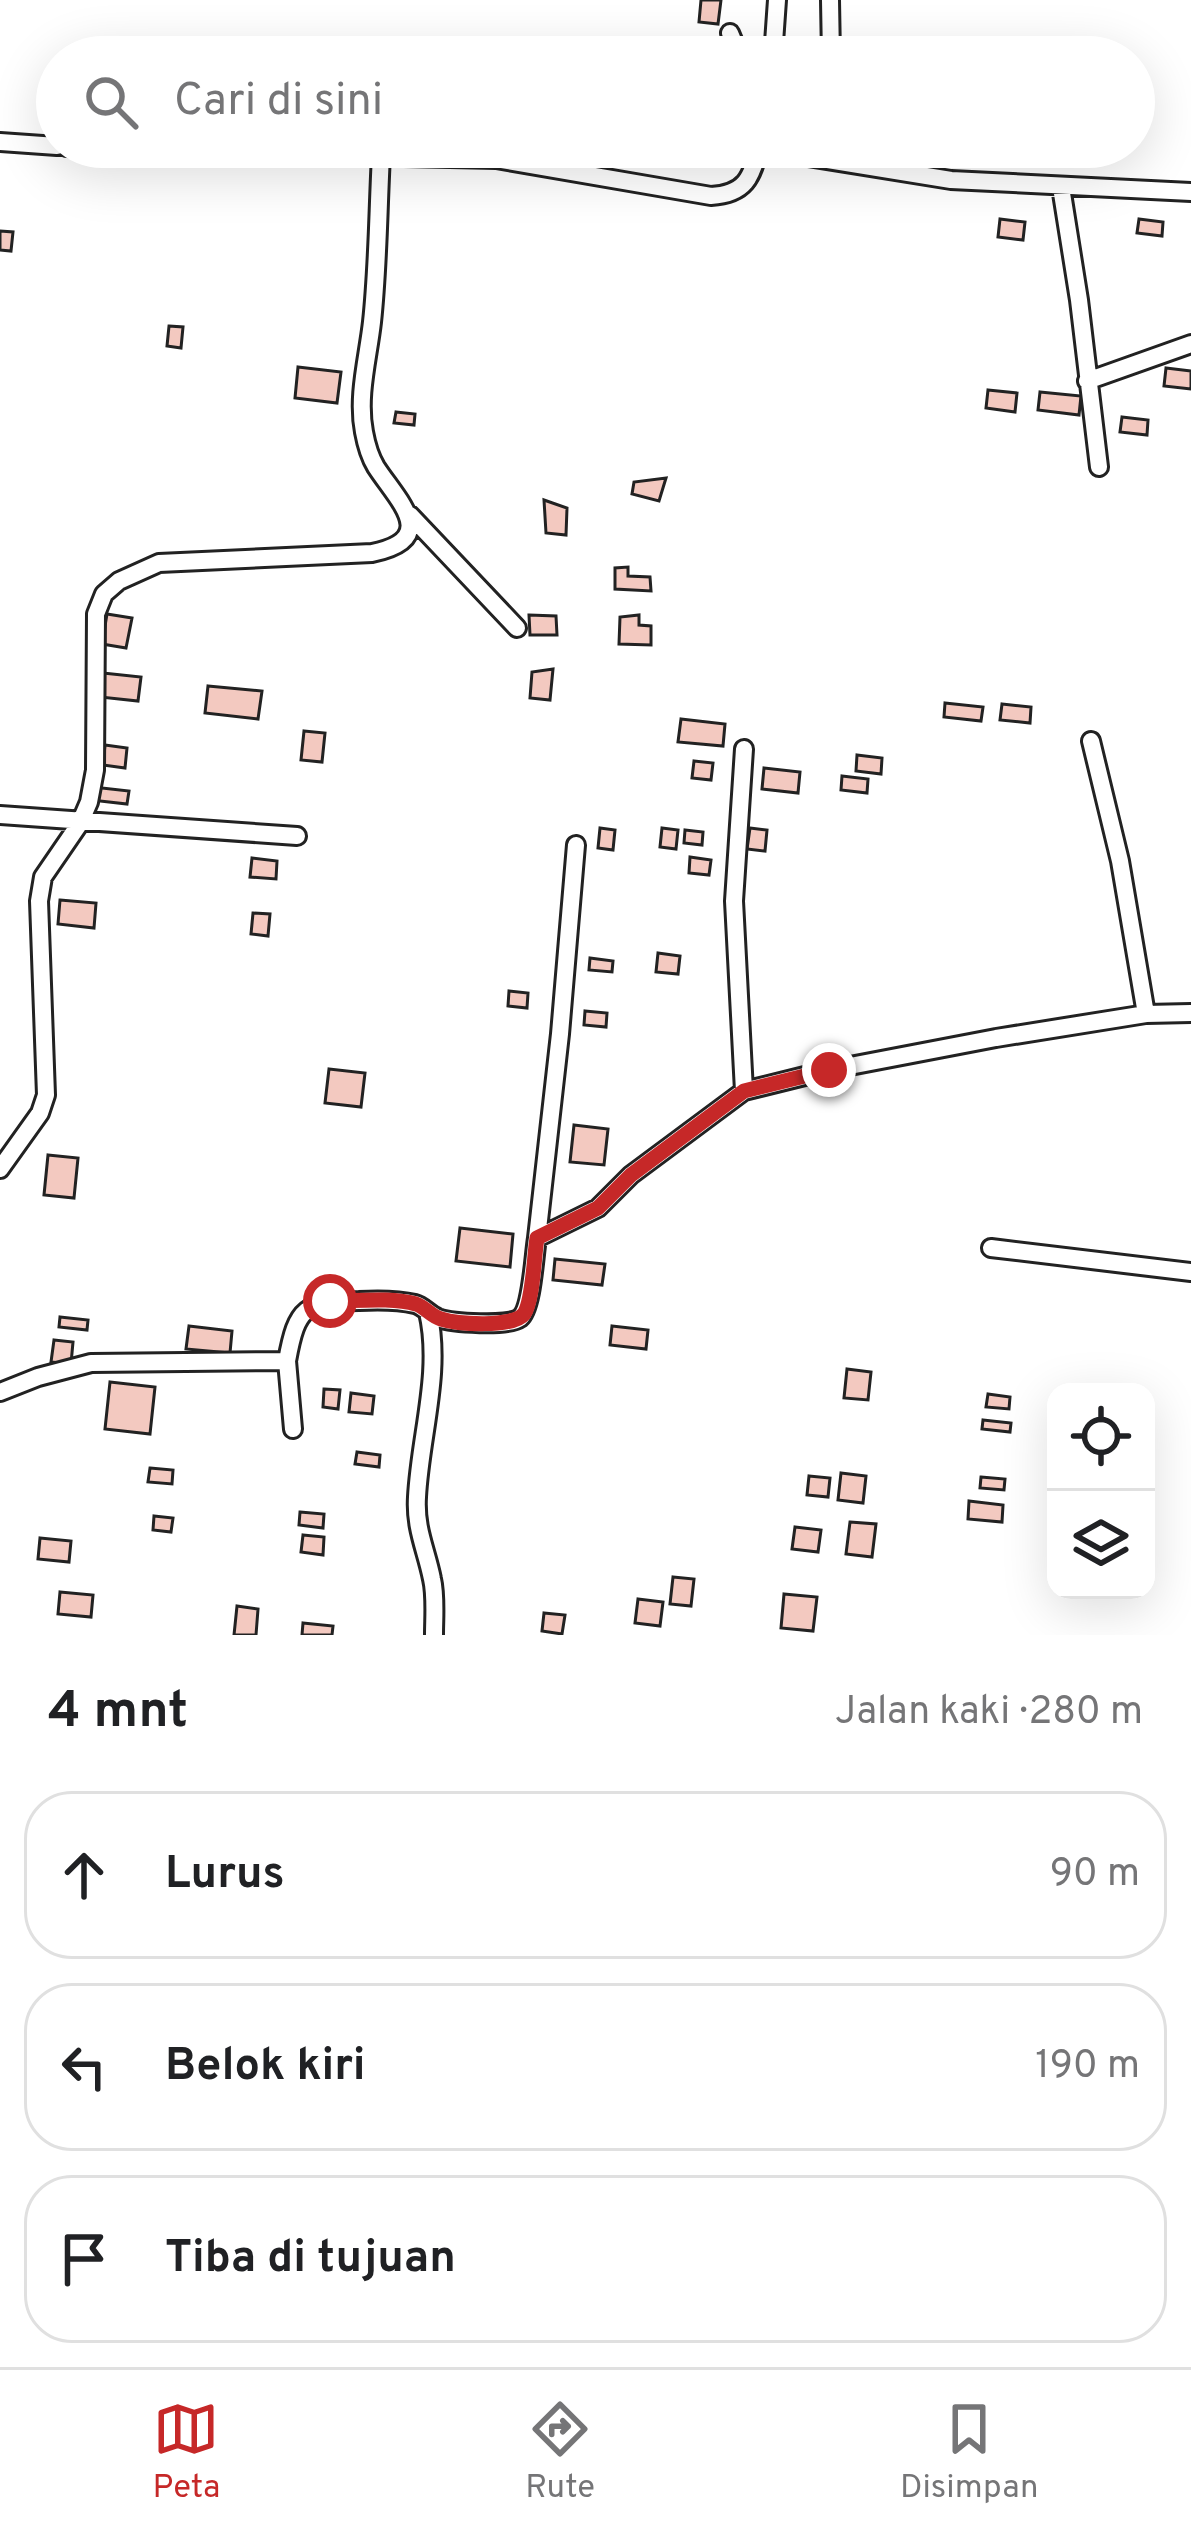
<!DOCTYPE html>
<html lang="id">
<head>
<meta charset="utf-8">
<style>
  :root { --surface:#fff; --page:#f2f2f2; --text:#202124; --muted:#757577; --line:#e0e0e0; --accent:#c62828 }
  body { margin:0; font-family:Overpass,sans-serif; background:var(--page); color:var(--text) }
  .controls { position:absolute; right:36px; bottom:36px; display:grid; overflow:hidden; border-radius:24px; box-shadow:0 12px 48px #0002 }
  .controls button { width:108px; height:108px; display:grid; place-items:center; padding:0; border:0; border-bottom:3px solid var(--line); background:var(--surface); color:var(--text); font:60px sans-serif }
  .stop { position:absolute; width:36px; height:36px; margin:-27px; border:9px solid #c62828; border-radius:50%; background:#fff }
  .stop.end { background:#c62828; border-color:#fff; box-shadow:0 3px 12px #0008 }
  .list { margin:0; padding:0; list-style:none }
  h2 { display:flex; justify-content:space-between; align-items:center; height:156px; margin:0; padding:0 48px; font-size:51px }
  h2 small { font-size:39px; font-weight:400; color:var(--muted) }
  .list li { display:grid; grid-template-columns:78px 1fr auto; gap:36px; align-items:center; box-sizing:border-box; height:168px; margin:0 24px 24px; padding:0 24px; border:3px solid var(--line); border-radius:48px }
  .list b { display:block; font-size:45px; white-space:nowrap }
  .list em { font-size:39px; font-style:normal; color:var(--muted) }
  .icon { flex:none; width:66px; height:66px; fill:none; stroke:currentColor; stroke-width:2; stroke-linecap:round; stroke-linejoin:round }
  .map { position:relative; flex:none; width:1191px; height:1635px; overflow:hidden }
  .search { position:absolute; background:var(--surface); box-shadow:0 12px 48px #0002; left:36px; right:36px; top:36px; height:132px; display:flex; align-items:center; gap:30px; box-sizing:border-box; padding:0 42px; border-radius:66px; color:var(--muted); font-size:45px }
  .sheet { height:732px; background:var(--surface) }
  nav { display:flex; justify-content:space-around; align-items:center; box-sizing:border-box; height:168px; border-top:3px solid var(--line); background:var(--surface); font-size:33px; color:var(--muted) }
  nav a { display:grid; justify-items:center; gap:6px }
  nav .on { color:var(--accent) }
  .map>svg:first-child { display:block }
  .building { fill:#f3c9c0; stroke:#222; stroke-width:3 }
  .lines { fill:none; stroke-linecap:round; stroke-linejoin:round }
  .minor-casing { stroke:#222; stroke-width:22 }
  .minor { stroke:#fff; stroke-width:16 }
  .route { stroke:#c62828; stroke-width:15 }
</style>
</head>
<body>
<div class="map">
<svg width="1191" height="1635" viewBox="0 0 1191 1635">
  <rect width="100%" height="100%" fill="#fff"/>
  <!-- building -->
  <path class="building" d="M 701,0 L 721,0 L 718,24 L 699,22 Z
    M 1000,219 L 1025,222 L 1023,240 L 998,237 Z
    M 1139,219 L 1163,222 L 1162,236 L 1137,233 Z
    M 0,231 L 13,232 L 11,251 L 0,250 Z
    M 169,326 L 183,327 L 181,348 L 167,346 Z
    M 298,367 L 341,372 L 337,403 L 295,398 Z
    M 1166,368 L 1191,371 L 1191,389 L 1164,386 Z
    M 988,390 L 1017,393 L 1015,412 L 986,408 Z
    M 1040,392 L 1081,396 L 1079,415 L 1038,410 Z
    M 396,412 L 415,414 L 414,425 L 394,423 Z
    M 1122,417 L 1148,420 L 1147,435 L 1120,432 Z
    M 666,478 L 659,501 L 632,494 L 634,482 Z
    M 544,500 L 567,508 L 566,535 L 546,533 Z
    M 628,567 L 628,576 L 650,577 L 651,591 L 615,589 L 615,568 Z
    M 107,614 L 132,618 L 126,648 L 102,644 Z
    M 529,615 L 556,616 L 557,635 L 530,635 Z
    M 639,615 L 639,625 L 651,626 L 651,645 L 619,644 L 620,617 Z
    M 553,669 L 550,700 L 530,698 L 532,672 Z
    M 103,673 L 141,677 L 138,701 L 100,697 Z
    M 208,686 L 262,691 L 258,719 L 205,713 Z
    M 945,703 L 983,707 L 981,721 L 944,717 Z
    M 1002,704 L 1031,707 L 1030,723 L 1000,720 Z
    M 681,719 L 725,724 L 723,746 L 678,742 Z
    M 304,731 L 325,733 L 322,762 L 301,760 Z
    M 105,745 L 127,748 L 125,768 L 103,765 Z
    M 857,755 L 882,758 L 881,774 L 856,771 Z
    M 694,761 L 713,763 L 711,780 L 692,778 Z
    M 764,768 L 800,772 L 798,793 L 762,789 Z
    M 842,776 L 868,779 L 867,793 L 841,790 Z
    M 93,787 L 129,791 L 127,804 L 91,800 Z
    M 600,828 L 615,830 L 613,850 L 598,848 Z
    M 662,828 L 678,830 L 676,849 L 660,847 Z
    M 750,828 L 767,830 L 765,851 L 747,849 Z
    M 685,830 L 703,832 L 702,845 L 684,843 Z
    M 690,857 L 711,860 L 709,875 L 689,873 Z
    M 252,858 L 277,861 L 276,879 L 250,877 Z
    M 60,900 L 96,903 L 94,928 L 58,924 Z
    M 253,913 L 270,914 L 268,936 L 251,934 Z
    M 658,953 L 680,956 L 678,974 L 656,972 Z
    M 590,958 L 613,961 L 612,972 L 589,970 Z
    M 509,991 L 528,993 L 527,1008 L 508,1006 Z
    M 585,1011 L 607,1013 L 606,1027 L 584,1025 Z
    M 329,1069 L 365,1073 L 361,1107 L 325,1103 Z
    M 574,1125 L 608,1129 L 604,1165 L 570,1162 Z
    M 48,1155 L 78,1158 L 74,1198 L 44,1195 Z
    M 460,1228 L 513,1234 L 510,1267 L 456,1261 Z
    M 555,1259 L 605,1264 L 602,1285 L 553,1280 Z
    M 60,1317 L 88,1320 L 87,1330 L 59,1327 Z
    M 189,1326 L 232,1331 L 230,1353 L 186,1349 Z
    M 612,1326 L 648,1330 L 646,1349 L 610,1345 Z
    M 54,1340 L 73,1342 L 71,1364 L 51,1362 Z
    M 847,1369 L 871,1372 L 868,1400 L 844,1398 Z
    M 110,1382 L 155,1387 L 150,1434 L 105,1429 Z
    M 324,1389 L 340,1390 L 338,1409 L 323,1407 Z
    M 351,1393 L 374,1396 L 372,1414 L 349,1412 Z
    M 988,1394 L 1010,1397 L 1009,1409 L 986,1407 Z
    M 983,1420 L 1011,1423 L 1010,1432 L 982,1429 Z
    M 357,1452 L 380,1455 L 379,1467 L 355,1464 Z
    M 150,1468 L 173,1470 L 172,1484 L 148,1482 Z
    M 841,1473 L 866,1476 L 863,1503 L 838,1500 Z
    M 809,1476 L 830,1478 L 828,1497 L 807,1495 Z
    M 981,1477 L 1005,1479 L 1004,1490 L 980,1488 Z
    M 969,1501 L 1003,1505 L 1002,1522 L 968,1519 Z
    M 300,1512 L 324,1514 L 323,1528 L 299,1525 Z
    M 154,1516 L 173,1518 L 171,1532 L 153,1530 Z
    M 850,1522 L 876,1524 L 872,1557 L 846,1554 Z
    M 795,1527 L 821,1530 L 818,1552 L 792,1549 Z
    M 303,1535 L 324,1537 L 323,1555 L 301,1552 Z
    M 40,1538 L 71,1541 L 69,1562 L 38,1559 Z
    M 673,1577 L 694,1579 L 691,1606 L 670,1604 Z
    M 60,1592 L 93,1595 L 91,1617 L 58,1614 Z
    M 784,1594 L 817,1597 L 813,1631 L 781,1628 Z
    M 638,1599 L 663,1602 L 660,1626 L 635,1623 Z
    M 237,1606 L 258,1609 L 256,1635 L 234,1635 Z
    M 544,1613 L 565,1615 L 562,1634 L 542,1631 Z
    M 303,1623 L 333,1626 L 332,1635 L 302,1635 Z"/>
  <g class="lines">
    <!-- minor casing -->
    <g class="minor-casing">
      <path id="minor" d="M 830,0 L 831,57
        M 730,33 L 740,57
        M 773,57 L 777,0
        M 0,142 L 57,146
        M 67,147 L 128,151 L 496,159 L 711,196 C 745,194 752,178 759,147
        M 759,149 L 951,180 L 1191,192
        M 1061,187 L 1079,300 L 1099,467
        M 1087,381 L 1191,344
        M 410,515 L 517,628
        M 1091,741 L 1120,861 L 1146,1014 L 1191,1013
        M 0,815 L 297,836
        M 744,1091 L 734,901 L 744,749
        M 0,1169 L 40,1113 L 46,1095 L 39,901 L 43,877 L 80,823 L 89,802 L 95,770 L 96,614 L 104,594 L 119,581 L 159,563 L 372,553 C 441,539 398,501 376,467 C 370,457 366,443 364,432 C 357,396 368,358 372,322 C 378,267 378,211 381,155
        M 537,1238 L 560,1034 L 576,845
        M 991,1248 L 1191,1272
        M 428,1312 C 442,1372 420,1436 417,1497 C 415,1529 426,1549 432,1579 C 436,1596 434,1617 434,1635
        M 287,1361 C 297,1306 305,1302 359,1301 C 377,1300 398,1300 415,1304 C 423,1306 429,1314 438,1318 C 452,1323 508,1327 520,1318 C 532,1308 534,1256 537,1238 L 598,1208 L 631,1175 L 744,1091 L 829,1070 L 996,1038 L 1146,1014
        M 0,1392 L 38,1377 L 91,1363 L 287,1361 L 293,1429"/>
    </g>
    <!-- minor -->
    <use href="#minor" class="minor"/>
  </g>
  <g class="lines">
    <!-- route -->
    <path class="route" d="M 330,1301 C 355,1301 393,1297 416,1304 C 425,1307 431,1316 441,1319 C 457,1324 513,1328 524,1314 C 533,1301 534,1256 537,1238 L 598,1208 L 631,1175 L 744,1091 L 829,1070"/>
  </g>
</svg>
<div class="controls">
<button><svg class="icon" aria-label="locate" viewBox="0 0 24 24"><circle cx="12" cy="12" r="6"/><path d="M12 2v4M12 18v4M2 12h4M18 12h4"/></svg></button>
<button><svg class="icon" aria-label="layers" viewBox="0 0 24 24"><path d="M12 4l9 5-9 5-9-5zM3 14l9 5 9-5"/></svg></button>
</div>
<div class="stop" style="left:330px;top:1301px"></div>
<div class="stop end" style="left:829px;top:1070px"></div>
<div class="search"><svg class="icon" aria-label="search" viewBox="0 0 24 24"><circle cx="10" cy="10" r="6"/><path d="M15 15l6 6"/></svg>Cari di sini</div>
</div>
<section class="sheet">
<h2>4 mnt<small>Jalan kaki · 280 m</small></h2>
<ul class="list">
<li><svg class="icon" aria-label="ahead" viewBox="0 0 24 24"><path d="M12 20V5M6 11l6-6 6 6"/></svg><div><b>Lurus</b></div><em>90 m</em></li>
<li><svg class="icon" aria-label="left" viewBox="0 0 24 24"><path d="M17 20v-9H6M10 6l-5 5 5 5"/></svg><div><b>Belok kiri</b></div><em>190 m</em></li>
<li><svg class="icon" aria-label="arrive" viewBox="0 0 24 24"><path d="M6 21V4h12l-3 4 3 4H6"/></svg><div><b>Tiba di tujuan</b></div></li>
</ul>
</section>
<nav>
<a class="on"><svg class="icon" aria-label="map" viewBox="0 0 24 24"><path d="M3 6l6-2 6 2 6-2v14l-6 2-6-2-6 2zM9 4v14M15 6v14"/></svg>Peta</a>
<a><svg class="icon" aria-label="directions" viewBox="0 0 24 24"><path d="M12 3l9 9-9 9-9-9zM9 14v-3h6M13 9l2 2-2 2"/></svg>Rute</a>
<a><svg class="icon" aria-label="saved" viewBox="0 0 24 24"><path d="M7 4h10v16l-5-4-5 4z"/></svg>Disimpan</a>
</nav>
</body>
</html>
